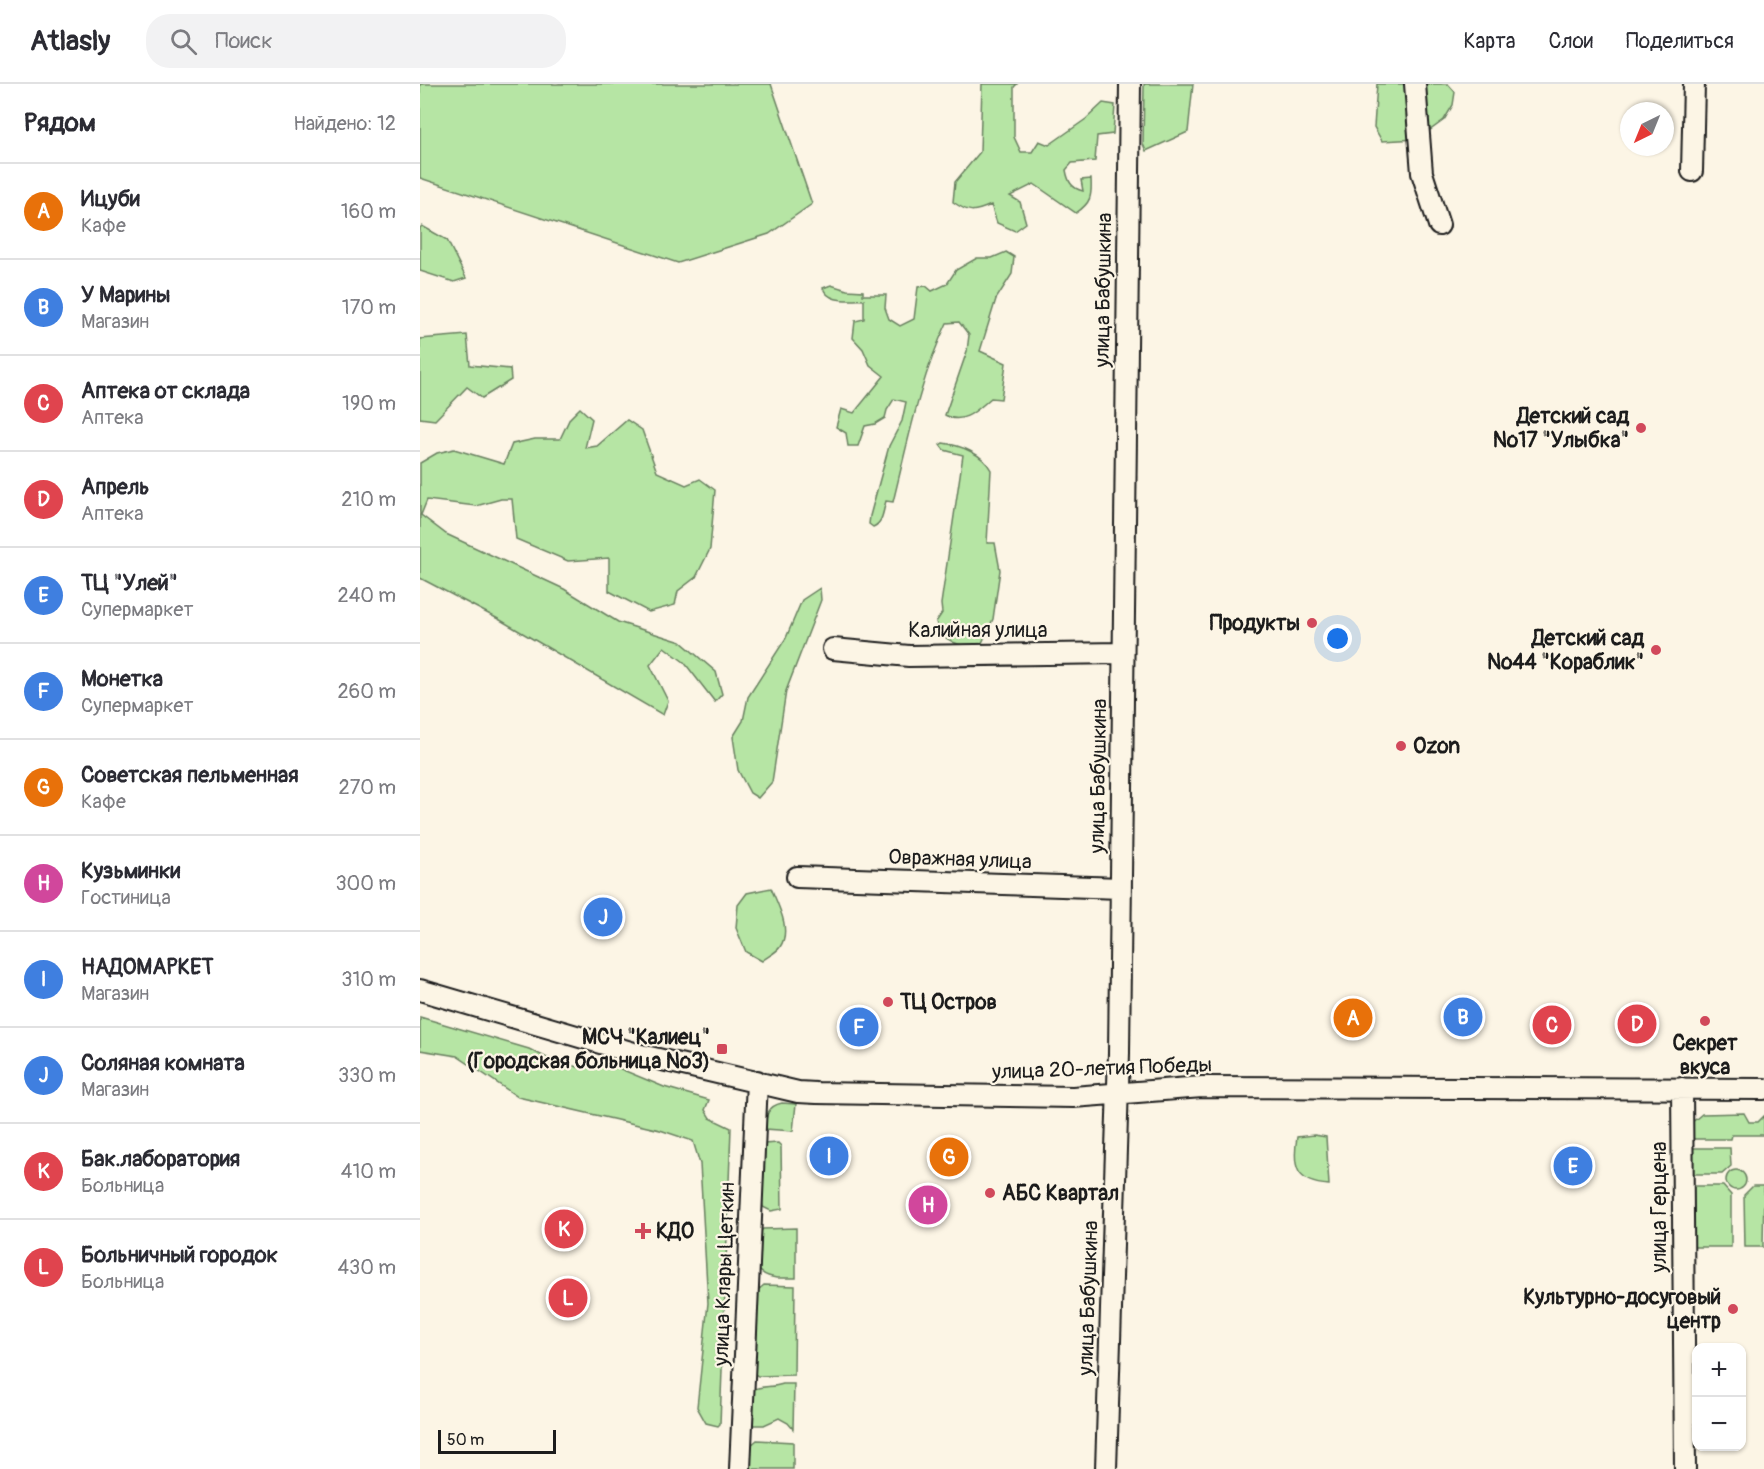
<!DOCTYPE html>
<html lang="ru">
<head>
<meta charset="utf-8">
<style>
  :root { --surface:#fff; --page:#f2f2f3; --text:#2b2b33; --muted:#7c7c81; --line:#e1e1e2; --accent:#db2777 }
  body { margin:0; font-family:Pangolin,sans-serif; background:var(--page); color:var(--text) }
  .controls { position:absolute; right:18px; bottom:18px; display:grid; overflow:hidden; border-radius:12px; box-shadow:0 2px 4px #0004 }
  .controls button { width:54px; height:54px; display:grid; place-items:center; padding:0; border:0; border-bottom:2px solid var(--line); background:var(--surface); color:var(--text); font:30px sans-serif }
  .compass { position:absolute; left:1200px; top:18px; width:54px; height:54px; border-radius:50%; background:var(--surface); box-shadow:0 2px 4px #0004; rotate:223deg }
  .scale { position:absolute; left:18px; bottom:15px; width:118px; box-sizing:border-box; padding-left:6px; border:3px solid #1c1c1c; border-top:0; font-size:16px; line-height:21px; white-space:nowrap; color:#1c1c1c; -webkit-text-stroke:4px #fcf5e5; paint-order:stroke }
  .you { position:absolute; left:918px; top:555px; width:21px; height:21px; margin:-15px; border:4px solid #fff; border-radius:50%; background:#1a73e8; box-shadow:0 0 0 9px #1a73e833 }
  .badge { display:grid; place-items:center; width:39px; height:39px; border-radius:50%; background:var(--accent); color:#fff; font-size:20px; font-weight:700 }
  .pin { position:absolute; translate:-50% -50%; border:3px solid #fff; box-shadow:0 2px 6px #0006 }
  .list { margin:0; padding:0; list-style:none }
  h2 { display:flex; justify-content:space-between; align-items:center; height:78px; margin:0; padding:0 24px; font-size:26px }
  h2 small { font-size:20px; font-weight:400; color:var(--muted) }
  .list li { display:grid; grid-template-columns:39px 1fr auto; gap:18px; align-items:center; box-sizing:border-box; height:96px; padding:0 24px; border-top:2px solid var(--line) }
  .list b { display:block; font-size:22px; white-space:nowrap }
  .list p { margin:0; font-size:20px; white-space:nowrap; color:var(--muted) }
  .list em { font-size:20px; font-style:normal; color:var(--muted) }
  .icon { flex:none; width:33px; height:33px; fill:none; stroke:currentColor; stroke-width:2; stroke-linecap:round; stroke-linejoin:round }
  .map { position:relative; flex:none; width:1344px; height:1385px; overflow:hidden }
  header { display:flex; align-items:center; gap:36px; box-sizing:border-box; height:84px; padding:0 30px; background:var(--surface); border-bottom:2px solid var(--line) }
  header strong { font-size:28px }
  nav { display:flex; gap:33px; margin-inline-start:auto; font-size:21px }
  .search { width:420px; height:54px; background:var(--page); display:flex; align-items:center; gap:15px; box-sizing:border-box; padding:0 21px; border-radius:24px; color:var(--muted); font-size:22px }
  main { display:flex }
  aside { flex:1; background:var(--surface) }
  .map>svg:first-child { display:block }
  .green { fill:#b6e5a4; stroke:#698060; stroke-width:1.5 }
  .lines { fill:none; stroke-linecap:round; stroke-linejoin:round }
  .minor-casing { stroke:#1c1c1c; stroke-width:24 }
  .minor { stroke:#fcf5e5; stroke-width:20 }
  .poi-dot { fill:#d1495b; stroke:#fcf5e5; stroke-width:2 }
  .labels { text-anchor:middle; stroke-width:4.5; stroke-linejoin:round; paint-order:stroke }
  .street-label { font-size:21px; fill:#1c1c1c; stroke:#fcf5e5 }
  .poi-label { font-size:21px; font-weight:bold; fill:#1c1c1c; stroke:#fcf5e5; text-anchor:end }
</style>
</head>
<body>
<header>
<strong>Atlasly</strong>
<div class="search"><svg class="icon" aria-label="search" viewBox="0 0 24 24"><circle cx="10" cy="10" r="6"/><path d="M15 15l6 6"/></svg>Поиск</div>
<nav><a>Карта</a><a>Слои</a><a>Поделиться</a></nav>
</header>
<main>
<aside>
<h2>Рядом<small>Найдено: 12</small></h2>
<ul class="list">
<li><span class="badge" style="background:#e8710a">A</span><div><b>Ицуби</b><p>Кафе</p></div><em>160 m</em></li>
<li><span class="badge" style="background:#3f7fe0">B</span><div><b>У Марины</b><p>Магазин</p></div><em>170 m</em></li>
<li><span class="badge" style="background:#e0444e">C</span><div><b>Аптека от склада</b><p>Аптека</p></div><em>190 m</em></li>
<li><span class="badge" style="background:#e0444e">D</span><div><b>Апрель</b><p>Аптека</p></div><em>210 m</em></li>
<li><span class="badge" style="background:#3f7fe0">E</span><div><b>ТЦ &quot;Улей&quot;</b><p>Супермаркет</p></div><em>240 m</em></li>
<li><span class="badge" style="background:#3f7fe0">F</span><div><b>Монетка</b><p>Супермаркет</p></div><em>260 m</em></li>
<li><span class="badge" style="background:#e8710a">G</span><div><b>Советская пельменная</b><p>Кафе</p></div><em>270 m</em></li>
<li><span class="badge" style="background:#d1479c">H</span><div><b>Кузьминки</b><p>Гостиница</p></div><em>300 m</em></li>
<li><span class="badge" style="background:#3f7fe0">I</span><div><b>НАДОМАРКЕТ</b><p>Магазин</p></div><em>310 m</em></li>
<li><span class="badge" style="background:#3f7fe0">J</span><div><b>Соляная комната</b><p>Магазин</p></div><em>330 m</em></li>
<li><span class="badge" style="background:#e0444e">K</span><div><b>Бак.лаборатория</b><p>Больница</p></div><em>410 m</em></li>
<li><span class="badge" style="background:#e0444e">L</span><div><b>Больничный городок</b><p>Больница</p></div><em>430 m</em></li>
</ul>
</aside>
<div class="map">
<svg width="1344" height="1385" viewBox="0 0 1344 1385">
  <rect width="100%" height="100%" fill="#fcf5e5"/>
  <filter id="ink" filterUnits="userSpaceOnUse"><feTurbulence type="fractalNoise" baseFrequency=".0167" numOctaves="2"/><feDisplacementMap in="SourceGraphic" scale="12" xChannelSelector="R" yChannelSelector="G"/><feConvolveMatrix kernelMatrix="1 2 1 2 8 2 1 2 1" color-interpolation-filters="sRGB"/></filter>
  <g filter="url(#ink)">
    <!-- green -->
    <path class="green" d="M 0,0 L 351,0 L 392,120 L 349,150 L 258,179 L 0,94 Z
      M 562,0 L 597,0 L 594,3 L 594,53 L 601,68 L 612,68 L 619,57 L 629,61 L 666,35 L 683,19 L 695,21 L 693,50 L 677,52 L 675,77 L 652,79 L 646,86 C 648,97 651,104 663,107 L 661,96 L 671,95 C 672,112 671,119 656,129 L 614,100 L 590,112 L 600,118 L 606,139 L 595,147 L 577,139 L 571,121 C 553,129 549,129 533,118 L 535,98 L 560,68 Z
      M 724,0 L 773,0 L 768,48 L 726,67 L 723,60 Z
      M 957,0 L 1028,0 L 1035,8 L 1033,21 L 1024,36 L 998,55 L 962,57 L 954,43 Z
      M 2,142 L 27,156 L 46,194 L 34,198 L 0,187 L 0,144 Z
      M 586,168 L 594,173 L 592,190 L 576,215 L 560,267 L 586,279 L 581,315 L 571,314 C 558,325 543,342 525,331 L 547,267 L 549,251 L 539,238 L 527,239 C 500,294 488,358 473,418 L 466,417 C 463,427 463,439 453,443 L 449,440 L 450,432 L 469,362 L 482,337 L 486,318 L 474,315 L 467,326 L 465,334 L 455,340 L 445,342 L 438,362 L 428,362 L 426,349 L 416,343 L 421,325 L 434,329 L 464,292 L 450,281 L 443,265 L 433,254 L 435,237 L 444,235 L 444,216 C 430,215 409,220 403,204 L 411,201 L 427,206 L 443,207 L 443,211 L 466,211 L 465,224 L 469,235 L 480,242 L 494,235 L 498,203 L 506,202 L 512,207 L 527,200 L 536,186 L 557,174 L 572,174 Z
      M 47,251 L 50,281 L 90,285 L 91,296 L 62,314 L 47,303 L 15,336 L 0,334 L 0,255 Z
      M 160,324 L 172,335 L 165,364 L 177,362 L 207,336 L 222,346 L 237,388 L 266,401 L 280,395 L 295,406 L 290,465 L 276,493 L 258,507 L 255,521 L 229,528 L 189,507 L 189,474 L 148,477 L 96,455 L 92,415 L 81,415 L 56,422 L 7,416 L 1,431 L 26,450 L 144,505 L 198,538 L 261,558 L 296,588 L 302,610 L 295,618 L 264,578 L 244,563 L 230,581 L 248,617 L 243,631 L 82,537 L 0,494 L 0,379 L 17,369 L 34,365 L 84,380 L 92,360 L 115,355 L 140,355 L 150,334 Z
      M 523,359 C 540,361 563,370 571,386 L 567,459 L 575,459 L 580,486 L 573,535 L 561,561 C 542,564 521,558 516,538 L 522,529 L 521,520 L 543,371 L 524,366 L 520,361 Z
      M 400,504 L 401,516 L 366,607 L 352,698 L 338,714 L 330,709 L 318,686 L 313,653 L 323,637 L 328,613 L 366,554 L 382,516 Z
      M 351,804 C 358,821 372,846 360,863 C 357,868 347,873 342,877 L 326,868 L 316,844 L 318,821 L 327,809 Z
      M 0,933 L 109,965 L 133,977 L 162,984 L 191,981 L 244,1003 L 289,1016 L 285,1026 L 290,1034 L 311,1044 L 300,1340 L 298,1342 L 286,1339 L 277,1323 L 288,1219 L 280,1080 L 273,1057 L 240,1046 L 98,1013 L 37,972 L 0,966 Z
      M 362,1019 L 376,1020 L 373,1047 L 345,1045 C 346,1032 347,1022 362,1019 Z
      M 1324,1029 L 1329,1038 L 1338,1038 L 1344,1032 L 1344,1051 L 1312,1051 L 1311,1055 L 1269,1055 L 1270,1040 L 1282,1030 Z
      M 894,1051 L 906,1053 L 909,1101 C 876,1099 872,1083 877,1053 Z
      M 358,1059 L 361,1062 L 362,1125 L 351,1127 L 343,1123 L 342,1118 L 343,1060 Z
      M 1272,1064 L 1310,1064 L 1311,1082 L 1302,1090 L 1273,1090 Z
      M1306 1096a10 10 0 1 1 20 0a10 10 0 1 1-20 0Z
      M 1273,1102 L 1303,1102 L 1311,1111 L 1311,1163 L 1272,1163 Z
      M 1333,1102 L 1344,1102 L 1343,1163 L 1325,1163 L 1324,1111 Z
      M 376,1144 L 376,1194 C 363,1194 347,1196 338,1185 L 339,1149 L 343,1145 Z
      M 344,1201 L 375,1202 L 374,1291 L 338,1292 L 335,1290 L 337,1207 Z
      M 363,1300 L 374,1300 L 373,1345 L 368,1339 L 359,1334 L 344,1341 L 332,1341 L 332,1306 C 343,1301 352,1304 363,1300 Z
      M 337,1356 L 373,1358 L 373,1385 L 329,1385 L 330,1362 Z"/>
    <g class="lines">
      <!-- minor casing -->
      <g class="minor-casing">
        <path id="minor" d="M 995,0 L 1002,89 L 1019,141
          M 1272,87 L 1274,0
          M 413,565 L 489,572 L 703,569
          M 377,793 L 701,804
          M 0,906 L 221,971 L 378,1008 L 396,1009 L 653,1013 L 782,1003 L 1344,1005
          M 1262,1004 L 1265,1385
          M 320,1385 L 337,997
          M 686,1385 L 699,969 L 710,0"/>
      </g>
      <!-- minor -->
      <use href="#minor" class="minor"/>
    </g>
  </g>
  <!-- markers -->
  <g class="poi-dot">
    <circle cx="1221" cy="344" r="6"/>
    <circle cx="892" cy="539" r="6"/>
    <circle cx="1236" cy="566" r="6"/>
    <circle cx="981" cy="662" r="6"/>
    <circle cx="468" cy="918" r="6"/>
    <circle cx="1285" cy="937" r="6"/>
    <rect x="296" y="959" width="12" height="12" rx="3"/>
    <circle cx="570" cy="1109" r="6"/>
    <path d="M220 1138h6v6h6v6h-6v6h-6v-6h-6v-6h6z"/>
    <circle cx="1313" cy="1225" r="6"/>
  </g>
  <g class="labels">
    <!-- street labels -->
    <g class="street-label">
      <text transform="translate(683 206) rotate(-89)" y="7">улица Бабушкина</text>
      <text x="558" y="553">Калийная улица</text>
      <text transform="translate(678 692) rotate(-89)" y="7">улица Бабушкина</text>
      <text transform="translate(540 775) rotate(2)" y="7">Овражная улица</text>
      <text transform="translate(682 984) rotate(-2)" y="7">улица 20-летия Победы</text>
      <text transform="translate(1239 1123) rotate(-90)" y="7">улица Герцена</text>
      <text transform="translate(304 1190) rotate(-88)" y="7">улица Клары Цеткин</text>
      <text transform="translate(668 1214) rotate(-88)" y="7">улица Бабушкина</text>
    </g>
    <!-- poi labels -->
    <g class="poi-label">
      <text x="1209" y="339">Детский сад<tspan x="1209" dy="24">№17 "Улыбка"</tspan></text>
      <text x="880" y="546">Продукты</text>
      <text x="1224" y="561">Детский сад<tspan x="1224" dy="24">№44 "Кораблик"</tspan></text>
      <text x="993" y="669" text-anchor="start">Ozon</text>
      <text x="480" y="925" text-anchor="start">ТЦ Остров</text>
      <text x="290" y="960">МСЧ "Калиец"<tspan x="290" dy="24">(Городская больница №3)</tspan></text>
      <text x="1285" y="966" text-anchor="middle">Секрет<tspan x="1285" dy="24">вкуса</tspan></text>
      <text x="582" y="1116" text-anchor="start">АБС Квартал</text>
      <text x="236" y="1154" text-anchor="start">КДО</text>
      <text x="1301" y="1220">Культурно-досуговый<tspan x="1301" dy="24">центр</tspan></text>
    </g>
  </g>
</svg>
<div class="controls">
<button>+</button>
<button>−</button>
</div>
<svg class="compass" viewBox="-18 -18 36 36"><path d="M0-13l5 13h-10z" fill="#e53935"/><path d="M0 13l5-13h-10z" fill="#7c7c81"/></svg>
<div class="scale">50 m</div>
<div class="you"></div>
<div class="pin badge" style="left:933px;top:934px;background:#e8710a">A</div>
<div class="pin badge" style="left:1043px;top:933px;background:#3f7fe0">B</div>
<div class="pin badge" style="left:1132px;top:941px;background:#e0444e">C</div>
<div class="pin badge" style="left:1217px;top:940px;background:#e0444e">D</div>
<div class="pin badge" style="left:1153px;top:1082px;background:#3f7fe0">E</div>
<div class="pin badge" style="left:439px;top:943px;background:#3f7fe0">F</div>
<div class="pin badge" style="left:529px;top:1073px;background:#e8710a">G</div>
<div class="pin badge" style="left:508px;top:1121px;background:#d1479c">H</div>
<div class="pin badge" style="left:409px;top:1072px;background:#3f7fe0">I</div>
<div class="pin badge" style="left:183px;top:833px;background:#3f7fe0">J</div>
<div class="pin badge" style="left:144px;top:1145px;background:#e0444e">K</div>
<div class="pin badge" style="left:148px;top:1214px;background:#e0444e">L</div>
</div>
</main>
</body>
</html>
